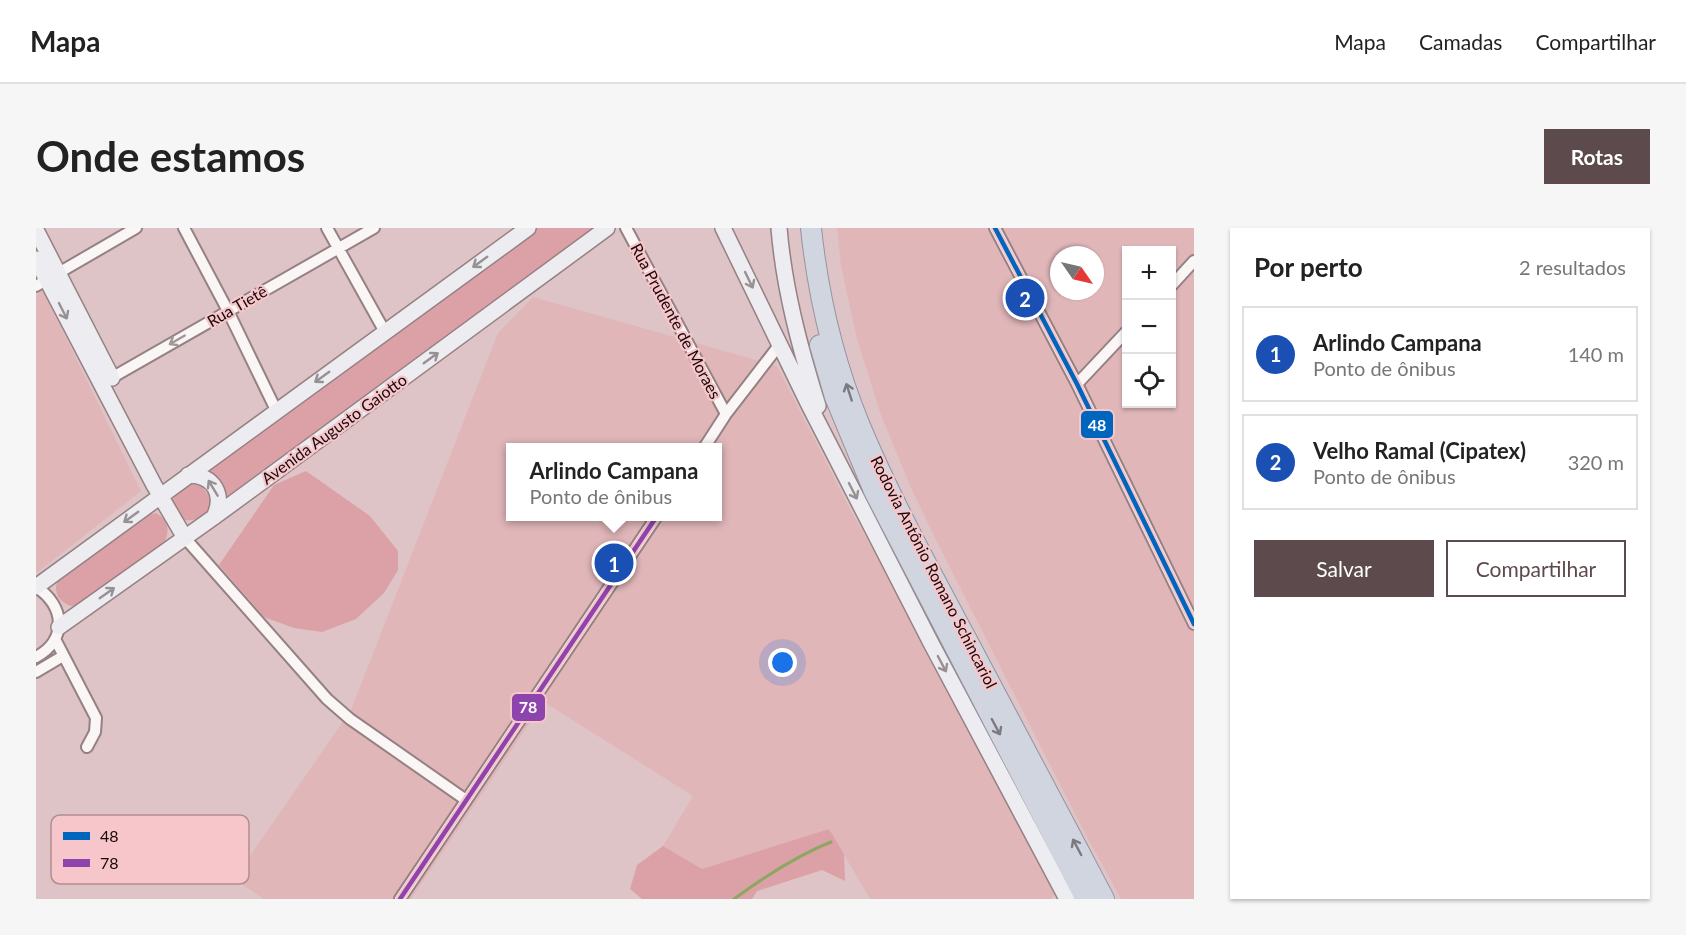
<!DOCTYPE html>
<html lang="pt">
<head>
<meta charset="utf-8">
<style>
  :root { --surface:#fff; --page:#f6f6f6; --text:#222; --muted:#767676; --line:#e0e0e0; --accent:#5d4a4c }
  body { margin:0; font-family:Lato,sans-serif; background:var(--page); color:var(--text) }
  .controls { position:absolute; right:18px; top:18px; display:grid; overflow:hidden; border-radius:0px; box-shadow:0 2px 4px #0004 }
  .controls button { width:54px; height:54px; display:grid; place-items:center; padding:0; border:0; border-bottom:2px solid var(--line); background:var(--surface); color:var(--text); font:30px sans-serif }
  .compass { position:absolute; left:1014px; top:18px; width:54px; height:54px; border-radius:50%; background:var(--surface); box-shadow:0 2px 4px #0004; rotate:124deg }
  .you { position:absolute; left:747px; top:435px; width:21px; height:21px; margin:-15px; border:4px solid #fff; border-radius:50%; background:#1a73e8; box-shadow:0 0 0 9px #1a73e833 }
  .badge { display:grid; place-items:center; width:39px; height:39px; border-radius:50%; background:var(--accent); color:#fff; font-size:20px; font-weight:700 }
  .pin { position:absolute; translate:-50% -50%; border:3px solid #fff; box-shadow:0 2px 6px #0006 }
  .popup { position:absolute; left:470px; top:215px; width:216px; height:78px; box-sizing:border-box; display:grid; place-content:center; border-radius:0px; background:var(--surface); filter:drop-shadow(0 2px 4px #0005); font-size:20px; white-space:nowrap; color:var(--muted) }
  .popup b { font-size:22px; color:var(--text) }
  .popup::after { content:''; position:absolute; left:50%; top:100%; margin-left:-12px; border:12px solid transparent; border-top-color:var(--surface) }
  .list { margin:0; padding:0; list-style:none }
  h2 { display:flex; justify-content:space-between; align-items:center; height:78px; margin:0; padding:0 24px; font-size:26px }
  h2 small { font-size:20px; font-weight:400; color:var(--muted) }
  .list li { display:grid; grid-template-columns:39px 1fr auto; gap:18px; align-items:center; box-sizing:border-box; height:96px; margin:0 12px 12px; padding:0 12px; border:2px solid var(--line); border-radius:0px }
  .list b { display:block; font-size:22px; white-space:nowrap }
  .list p { margin:0; font-size:20px; white-space:nowrap; color:var(--muted) }
  .list em { font-size:20px; font-style:normal; color:var(--muted) }
  .actions { display:flex; gap:12px; padding:18px 24px }
  .actions a { flex:1; padding:14px 0; border:2px solid var(--accent); border-radius:0px; text-align:center; font-size:21px; color:var(--accent) }
  .actions .main { background:var(--accent); color:#fff }
  .icon { flex:none; width:33px; height:33px; fill:none; stroke:currentColor; stroke-width:2; stroke-linecap:round; stroke-linejoin:round }
  .map { position:relative; flex:none; width:1158px; height:671px; overflow:hidden; border-radius:0px }
  header { display:flex; align-items:center; gap:36px; box-sizing:border-box; height:84px; padding:0 30px; background:var(--surface); border-bottom:2px solid var(--line) }
  header strong { font-size:28px }
  nav { display:flex; gap:33px; margin-inline-start:auto; font-size:21px }
  .intro { display:flex; align-items:center; justify-content:space-between; box-sizing:border-box; height:144px; padding:0 36px }
  h1 { margin:0; font-size:42px }
  .button { padding:15px 27px; border-radius:0px; background:var(--accent); color:#fff; font-size:21px; font-weight:700 }
  main { display:flex; gap:36px; padding:0 36px }
  aside { flex:1; background:var(--surface); border-radius:0px; box-shadow:0 2px 4px #0004 }
  .map>svg:first-child { display:block }
  .built { fill:#e0b6b9; fill-rule:evenodd }
  .green { fill:#dca0a7 }
  .lines { fill:none; stroke-linecap:round; stroke-linejoin:round }
  .stream { stroke:#8ba761; stroke-width:3 }
  .street-casing { stroke:#958183; stroke-width:14 }
  .secondary-casing { stroke:#958183; stroke-width:18 }
  .highway-casing { stroke:#96939e; stroke-width:22 }
  .street { stroke:#faf6f6; stroke-width:10 }
  .secondary { stroke:#edecf0; stroke-width:15 }
  .highway { stroke:#d0d5e0; stroke-width:20 }
  .bus-1-casing { stroke:#f6c6ca; stroke-width:9 }
  .bus-2-casing { stroke:#f6c6ca; stroke-width:9 }
  .bus-1 { stroke:#0065bd; stroke-width:4.5 }
  .bus-2 { stroke:#8e44ad; stroke-width:4.5 }
  .oneway { stroke:#989194 }
  .oneway2 { stroke:#a09798 }
  .oneway3 { stroke:#7d7980 }
  .labels { text-anchor:middle; stroke-width:4.5; stroke-linejoin:round; paint-order:stroke }
  .street-label { font-size:16px; fill:#18080a; stroke:#f6c6ca }
  .key { fill:#f6c6ca; stroke:#b38d90; stroke-width:1.5 }
  .key-label { font-size:16px; fill:#18080a }
  .line-badge { stroke:#f6c6ca; stroke-width:2 }
  .badge-label { font-size:16px; text-anchor:middle; font-weight:bold; fill:#fff }
</style>
</head>
<body>
<header>
<strong>Mapa</strong>
<nav><a>Mapa</a><a>Camadas</a><a>Compartilhar</a></nav>
</header>
<div class="intro"><h1>Onde estamos</h1><a class="button">Rotas</a></div>
<main>
<div class="map">
<svg width="1158" height="671" viewBox="0 0 1158 671">
  <rect width="100%" height="100%" fill="#dec4c6"/>
  <!-- built -->
  <path class="built" d="M 801,0 L 1158,0 L 1158,671 L 1085,671 L 1042,592 L 902,316 L 875,260 L 845,187 L 821,111 L 805,38 ZM 1090,22 L 1136,22 L 1136,176 L 1090,176 ZM 1023,27 L 1059,27 L 1059,63 L 1023,63 Z
    M 7,63 L 105,263 L 2,344 L 0,343 L 0,67 Z
    M 497,69 L 741,138 L 813,279 L 871,384 L 1019,666 L 1015,671 L 834,671 L 793,601 L 666,641 L 627,618 L 657,568 L 508,474 L 375,671 L 228,671 L 198,651 L 315,482 L 462,105 ZM 474,220 L 682,220 L 682,288 L 474,288 Z"/>
  <!-- green -->
  <path class="green" d="M 500,0 L 560,0 L 190,273 L 167,242 Z
    M 270,243 L 334,288 L 362,323 L 362,342 L 348,365 L 320,391 L 286,404 L 258,400 L 228,389 L 183,337 L 238,257 Z
    M 152,256 L 166,258 L 175,270 C 175,286 160,296 145,291 L 136,274 L 140,265 Z
    M 120,285 C 133,292 134,303 128,315 L 44,377 L 35,378 C 22,374 16,362 23,350 L 110,287 Z
    M 793,601 L 808,626 L 809,653 L 786,642 L 721,663 L 716,671 L 606,671 L 594,661 L 601,637 L 627,618 L 666,641 Z"/>
  <g class="lines">
    <!-- stream -->
    <path class="stream" d="M 698,671 C 728,649 760,628 795,614"/>
    <!-- street casing -->
    <g class="street-casing">
      <path id="street" d="M 148,0 L 192,83 L 240,182
        M 291,0 L 349,104
        M 590,0 L 690,186
        M 959,0 L 1041,156 L 1158,396
        M 1136,57 L 1158,33
        M 0,58 L 100,0
        M 70,153 L 338,0
        M 1041,156 L 1090,104
        M 668,220 L 690,186 L 744,116
        M 149,310 L 291,471 L 314,491 L 430,572
        M 0,359 C 29,377 32,412 0,429
        M 19,411 L 60,490 L 59,504 L 51,519
        M 0,444 L 27,428
        M 364,671 L 621,288"/>
    </g>
    <!-- secondary casing -->
    <g class="secondary-casing">
      <path id="secondary" d="M 687,0 L 772,175 L 895,415 L 1031,671
        M 743,0 C 748,61 764,120 782,178
        M 0,2 L 76,150
        M 0,31 L 118,257 L 149,310
        M 152,247 C 178,247 189,266 178,289
        M 0,359 L 492,0
        M 23,399 L 178,289 L 571,0"/>
    </g>
    <!-- highway casing -->
    <g class="highway-casing">
      <path id="highway" d="M 775,0 C 782,67 798,135 824,198 C 855,272 894,343 932,414 C 977,499 1023,585 1068,671
        M 784,117 L 799,169 L 838,263 L 1050,671"/>
    </g>
    <!-- street -->
    <use href="#street" class="street"/>
    <!-- secondary -->
    <use href="#secondary" class="secondary"/>
    <!-- highway -->
    <use href="#highway" class="highway"/>
    <!-- bus-1 casing -->
    <g class="bus-1-casing">
      <path id="bus-1" d="M 959,0 L 1041,156 L 1158,396"/>
    </g>
    <!-- bus-2 casing -->
    <g class="bus-2-casing">
      <path id="bus-2" d="M 364,671 L 621,288"/>
    </g>
    <!-- bus-1 -->
    <use href="#bus-1" class="bus-1"/>
    <!-- bus-2 -->
    <use href="#bus-2" class="bus-2"/>
  </g>
  <!-- one-way arrows -->
  <defs><path id="oneway-shaft" d="M-6 0H5M1.5-3L5.5 0L1.5 3" fill="none" stroke-width="1.6" stroke-linecap="round" stroke-linejoin="round" transform="scale(1.5)"/></defs>
  <g class="oneway">
    <use href="#oneway-shaft" transform="translate(444 34) rotate(144)"/>
    <use href="#oneway-shaft" transform="translate(713 52) rotate(64)"/>
    <use href="#oneway-shaft" transform="translate(27 83) rotate(63)"/>
    <use href="#oneway-shaft" transform="translate(395 130) rotate(-36)"/>
    <use href="#oneway-shaft" transform="translate(286 149) rotate(144)"/>
    <use href="#oneway-shaft" transform="translate(177 260) rotate(-121)"/>
    <use href="#oneway-shaft" transform="translate(817 263) rotate(63)"/>
    <use href="#oneway-shaft" transform="translate(95 289) rotate(144)"/>
    <use href="#oneway-shaft" transform="translate(71 365) rotate(-35)"/>
    <use href="#oneway-shaft" transform="translate(906 436) rotate(62)"/>
  </g>
  <use class="oneway2" href="#oneway-shaft" transform="translate(141 112) rotate(150)"/>
  <g class="oneway3">
    <use href="#oneway-shaft" transform="translate(813 164) rotate(-108)"/>
    <use href="#oneway-shaft" transform="translate(960 499) rotate(62)"/>
    <use href="#oneway-shaft" transform="translate(1041 619) rotate(-118)"/>
  </g>
  <g class="labels">
    <!-- street labels -->
    <g class="street-label">
      <text transform="translate(201 78) rotate(-30)" y="6">Rua Tietê</text>
      <text transform="translate(640 93) rotate(62)" y="6">Rua Prudente de Moraes</text>
      <text transform="translate(298 201) rotate(-36)" y="6">Avenida Augusto Gaiotto</text>
      <text transform="translate(898 344) rotate(63)" y="6">Rodovia Antônio Romano Schincariol</text>
    </g>
  </g>
  <!-- legend -->
  <rect x="15" y="587" width="198" height="69" rx="9" class="key"/>
  <rect x="27" y="604" width="27" height="8" fill="#0065bd"/>
  <rect x="27" y="631" width="27" height="8" fill="#8e44ad"/>
  <g class="key-label">
    <text x="64" y="614">48</text>
    <text x="64" y="641">78</text>
  </g>
  <g class="line-badge">
    <rect x="1044" y="182" width="34" height="29" rx="6" fill="#0065bd"/>
    <rect x="475" y="465" width="35" height="29" rx="6" fill="#8e44ad"/>
  </g>
  <g class="badge-label">
    <text x="1061" y="203">48</text>
    <text x="492" y="485">78</text>
  </g>
</svg>
<div class="controls">
<button>+</button>
<button>−</button>
<button><svg class="icon" aria-label="locate" viewBox="0 0 24 24"><circle cx="12" cy="12" r="6"/><path d="M12 2v4M12 18v4M2 12h4M18 12h4"/></svg></button>
</div>
<svg class="compass" viewBox="-18 -18 36 36"><path d="M0-13l5 13h-10z" fill="#e53935"/><path d="M0 13l5-13h-10z" fill="#767676"/></svg>
<div class="you"></div>
<div class="pin badge" style="left:578px;top:335px;background:#1a4fb4">1</div>
<div class="popup"><b>Arlindo Campana</b>Ponto de ônibus</div>
<div class="pin badge" style="left:989px;top:70px;background:#1a4fb4">2</div>
</div>
<aside>
<h2>Por perto<small>2 resultados</small></h2>
<ul class="list">
<li><span class="badge" style="background:#1a4fb4">1</span><div><b>Arlindo Campana</b><p>Ponto de ônibus</p></div><em>140 m</em></li>
<li><span class="badge" style="background:#1a4fb4">2</span><div><b>Velho Ramal (Cipatex)</b><p>Ponto de ônibus</p></div><em>320 m</em></li>
</ul>
<div class="actions"><a class="main">Salvar</a><a>Compartilhar</a></div>
</aside>
</main>
</body>
</html>
